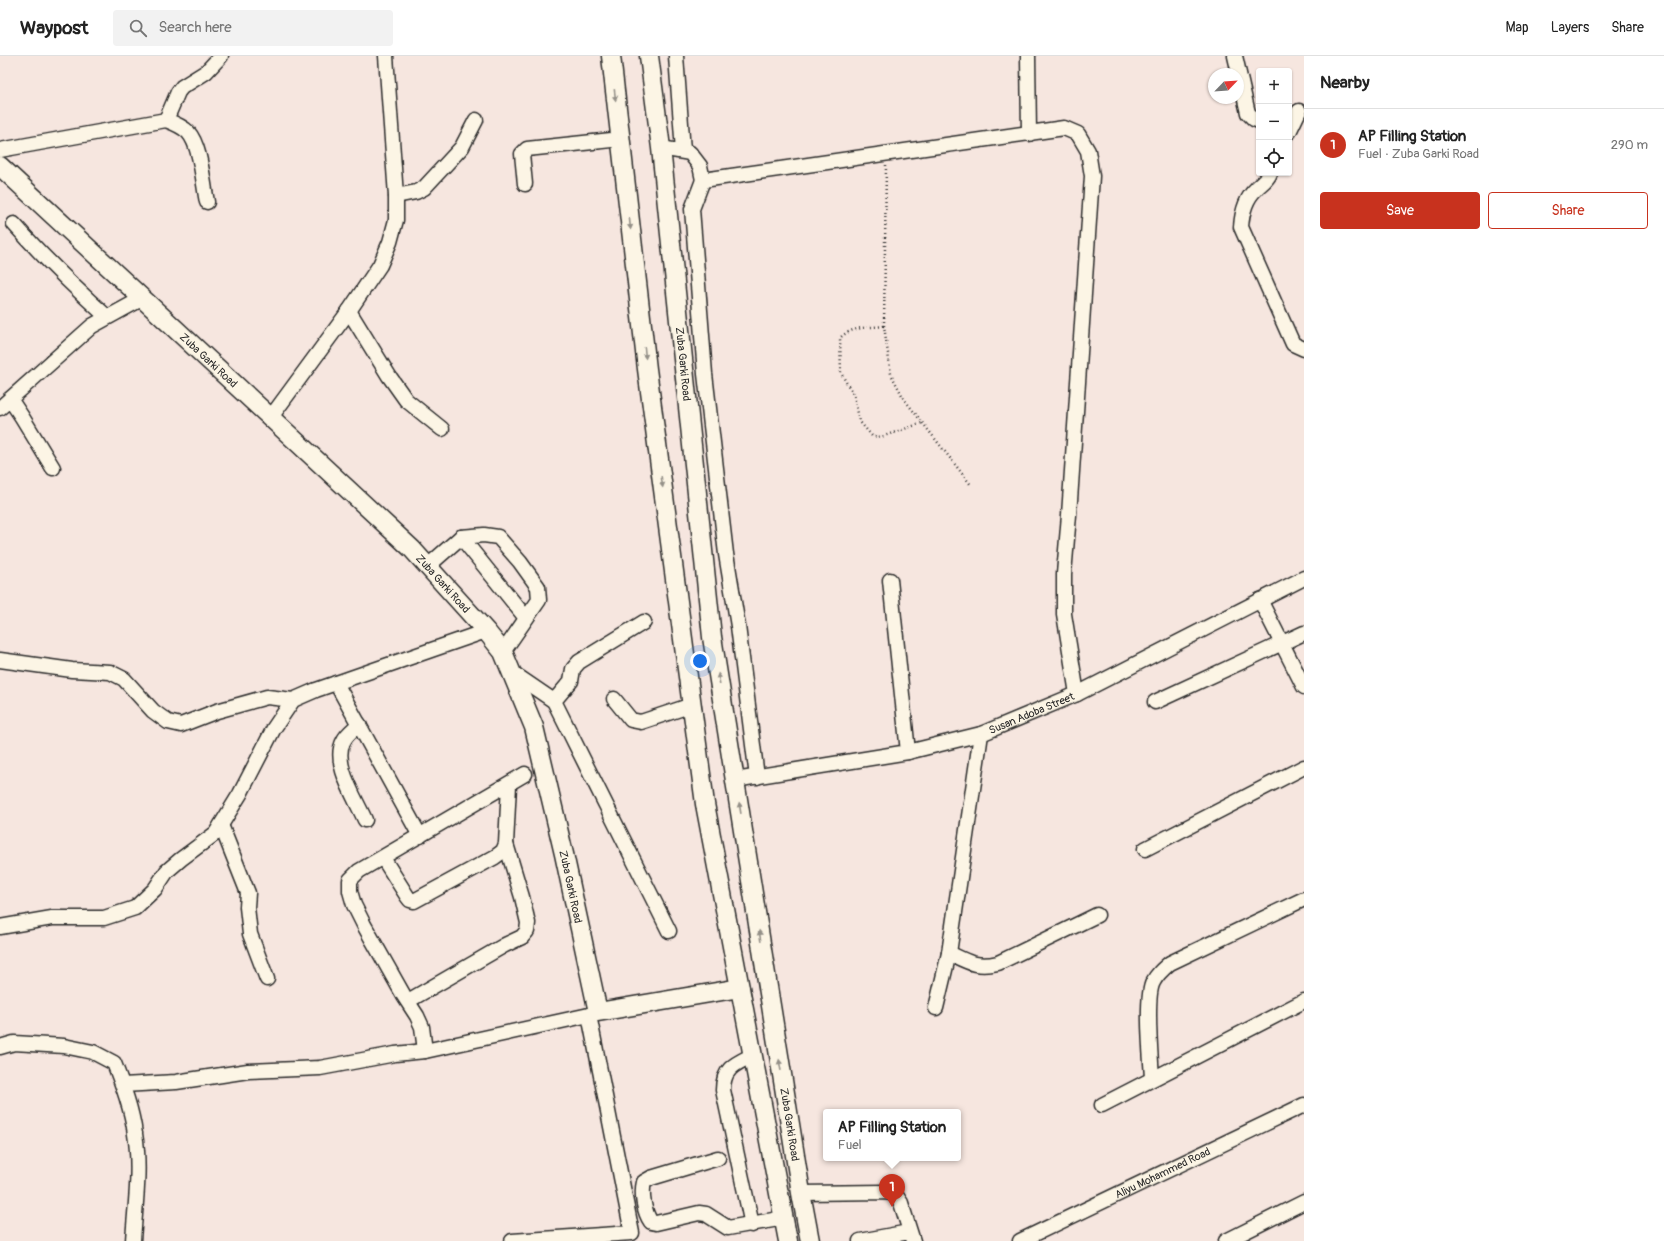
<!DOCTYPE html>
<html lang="en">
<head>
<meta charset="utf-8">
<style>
  :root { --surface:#fff; --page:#f2f2f2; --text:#222; --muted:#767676; --line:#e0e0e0; --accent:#c8321e }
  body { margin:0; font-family:Pangolin,sans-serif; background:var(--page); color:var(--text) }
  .controls { position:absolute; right:12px; top:12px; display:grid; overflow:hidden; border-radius:4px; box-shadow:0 1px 3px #0004 }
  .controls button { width:36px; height:36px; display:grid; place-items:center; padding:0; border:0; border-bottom:1px solid var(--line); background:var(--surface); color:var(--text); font:20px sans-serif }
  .compass { position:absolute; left:1208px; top:12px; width:36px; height:36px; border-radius:50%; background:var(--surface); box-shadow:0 1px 3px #0004; rotate:65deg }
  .you { position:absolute; left:700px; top:605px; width:14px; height:14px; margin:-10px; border:3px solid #fff; border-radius:50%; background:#1a73e8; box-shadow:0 0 0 6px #1a73e833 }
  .badge { display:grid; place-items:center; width:26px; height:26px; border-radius:50%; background:var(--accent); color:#fff; font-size:13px; font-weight:700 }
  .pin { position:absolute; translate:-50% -33px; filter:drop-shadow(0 1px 2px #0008) }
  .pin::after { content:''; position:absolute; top:21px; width:14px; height:12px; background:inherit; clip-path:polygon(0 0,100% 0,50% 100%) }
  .popup { position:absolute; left:823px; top:1053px; width:138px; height:52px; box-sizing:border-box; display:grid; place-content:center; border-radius:4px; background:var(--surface); filter:drop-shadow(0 1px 3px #0005); font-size:13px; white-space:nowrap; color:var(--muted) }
  .popup b { font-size:15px; color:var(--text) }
  .popup::after { content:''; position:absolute; left:50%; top:100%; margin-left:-8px; border:8px solid transparent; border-top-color:var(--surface) }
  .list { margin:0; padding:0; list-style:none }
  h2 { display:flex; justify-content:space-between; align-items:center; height:52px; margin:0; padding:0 16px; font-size:17px }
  h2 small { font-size:13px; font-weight:400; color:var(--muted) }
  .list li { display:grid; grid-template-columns:26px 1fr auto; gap:12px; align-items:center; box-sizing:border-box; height:72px; padding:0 16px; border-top:1px solid var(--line) }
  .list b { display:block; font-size:15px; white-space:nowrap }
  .list p { margin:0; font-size:13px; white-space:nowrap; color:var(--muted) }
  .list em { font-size:13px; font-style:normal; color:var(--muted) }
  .actions { display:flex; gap:8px; padding:12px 16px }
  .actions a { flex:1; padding:9px 0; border:1px solid var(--accent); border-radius:4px; text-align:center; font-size:14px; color:var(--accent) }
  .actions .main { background:var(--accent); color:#fff }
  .icon { flex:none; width:22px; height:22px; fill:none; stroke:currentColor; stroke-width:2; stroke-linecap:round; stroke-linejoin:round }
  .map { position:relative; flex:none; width:1304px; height:1185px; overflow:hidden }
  header { display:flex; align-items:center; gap:24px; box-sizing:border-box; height:56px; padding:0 20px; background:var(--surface); border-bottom:1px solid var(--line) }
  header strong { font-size:19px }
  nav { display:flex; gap:22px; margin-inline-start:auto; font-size:14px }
  .search { width:280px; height:36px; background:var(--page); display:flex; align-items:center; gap:10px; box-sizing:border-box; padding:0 14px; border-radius:4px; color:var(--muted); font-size:15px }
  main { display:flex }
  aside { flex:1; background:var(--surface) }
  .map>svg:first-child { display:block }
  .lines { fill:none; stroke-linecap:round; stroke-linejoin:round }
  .minor-casing { stroke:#2b2b2b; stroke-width:17 }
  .major-casing { stroke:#2b2b2b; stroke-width:21 }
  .path { stroke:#2b2b2b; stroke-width:2.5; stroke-dasharray:1 3; stroke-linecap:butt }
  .minor { stroke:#fcf5e5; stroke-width:14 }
  .major { stroke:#fcf5e5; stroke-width:18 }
  .oneway { fill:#949088 }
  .labels { text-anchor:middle; stroke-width:3.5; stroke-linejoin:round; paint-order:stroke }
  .street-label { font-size:11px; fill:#2b2b2b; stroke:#fcf5e5 }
</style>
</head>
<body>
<header>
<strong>Waypost</strong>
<div class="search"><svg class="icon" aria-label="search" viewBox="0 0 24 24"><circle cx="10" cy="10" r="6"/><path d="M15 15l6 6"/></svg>Search here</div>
<nav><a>Map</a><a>Layers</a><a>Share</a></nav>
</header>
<main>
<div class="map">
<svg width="1304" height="1185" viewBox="0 0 1304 1185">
  <rect width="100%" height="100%" fill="#f6e6df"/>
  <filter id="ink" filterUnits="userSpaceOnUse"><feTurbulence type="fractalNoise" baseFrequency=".025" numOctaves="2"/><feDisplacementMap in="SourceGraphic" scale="8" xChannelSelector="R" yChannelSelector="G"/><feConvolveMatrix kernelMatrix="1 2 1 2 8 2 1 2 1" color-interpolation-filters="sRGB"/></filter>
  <g filter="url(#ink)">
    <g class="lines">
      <!-- minor casing -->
      <g class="minor-casing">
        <g id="minor">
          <path d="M 676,0 L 683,95"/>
          <path d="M 1028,0 L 1029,78"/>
          <path d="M 1235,0 L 1248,57 L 1254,63 L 1259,65"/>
          <path d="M 166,64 L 178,36 L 182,31 L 206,16 L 221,0"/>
          <path d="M 1289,76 L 1299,55"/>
          <path d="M 661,92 L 690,97 L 700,110 L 703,124 L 1064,72 L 1078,78 L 1088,95 L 1092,120 L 1069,459 L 1064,518 L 1064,558 L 1077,638"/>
          <path d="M 0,94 L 166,64 C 174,67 182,70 188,76 C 201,90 203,127 207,146"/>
          <path d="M 1270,117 C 1267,125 1261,127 1256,133 C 1245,143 1242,157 1241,171 L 1293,288 L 1304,293"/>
          <path d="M 703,124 L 692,153 L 705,318 L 726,498 L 738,570 L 757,721"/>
          <path d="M 525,128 L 522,98 L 527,93 L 621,83"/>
          <path d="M 396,140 L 416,136 L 424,132 L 462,91 L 476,64"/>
          <path d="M 14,168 C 43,201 75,232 107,261"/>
          <path d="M 349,255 L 389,320 L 406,344 L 442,373"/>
          <path d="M 10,343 L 22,361 L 53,412"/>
          <path d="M 0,352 L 92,270 L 143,242"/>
          <path d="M 271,361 L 349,255 L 380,209 L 390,186 L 396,164 L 396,140 L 386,0"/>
          <path d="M 461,481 L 526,562"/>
          <path d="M 428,510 L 461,481 L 484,479 L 498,481 L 520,506 L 538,531 L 539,544 L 503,596"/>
          <path d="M 890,524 L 908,696"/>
          <path d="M 1260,544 L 1304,631"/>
          <path d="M 0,604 L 72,614 L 110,616 L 124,623 L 153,655 L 168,666 L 181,669 L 217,655 L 267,641 L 293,644"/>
          <path d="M 510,615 L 554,645 L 669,875"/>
          <path d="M 336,627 L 420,780"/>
          <path d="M 614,643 L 631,664 L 641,666 L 692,649"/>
          <path d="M 554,645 L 571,625 L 573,613 L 579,606 L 644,566"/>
          <path d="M 1155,646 L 1304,577"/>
          <path d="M 359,668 C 354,673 347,678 344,684 C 331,706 356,743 365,764"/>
          <path id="s1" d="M 735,724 L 908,696 L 981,678 L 1077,638 L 1304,522"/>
          <path d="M 221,769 L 248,837 L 247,851 L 250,878 L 267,923"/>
          <path d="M 1145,793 L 1304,711"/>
          <path d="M 383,802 L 407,840 L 410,844 L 414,845 L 495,801 L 503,795 L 506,788 L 509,729"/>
          <path d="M 0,871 L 52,862 L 104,862 L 135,852 L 155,833 L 167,815 L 181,803 L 216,777 L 240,738 L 274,672 L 293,644 L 316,634 L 486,575"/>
          <path d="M 949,897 C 968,906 976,912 998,907 L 1097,859"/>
          <path d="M 408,945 L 505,889 L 522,881 L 527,875 L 528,867 L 522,841 L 506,788"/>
          <path d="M 936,952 L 949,897 L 981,678"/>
          <path d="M 0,991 L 14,987 L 64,990 L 93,996 L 114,1007 C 123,1030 132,1054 135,1078 C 141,1113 135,1150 133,1185"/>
          <path d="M 425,995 L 422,971 L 417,960 L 404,940 L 364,869 L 354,849 L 350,835 L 350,824 L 359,815 L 525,718"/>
          <path d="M 1152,1022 C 1151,1003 1145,941 1153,926 C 1157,918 1163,913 1170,907 L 1304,843"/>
          <path d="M 123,1029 L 176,1026 L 248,1015 L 320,1012 L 395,998 L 425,995 L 589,959"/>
          <path d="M 1102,1049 L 1304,945"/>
          <path d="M 718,1102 L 651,1122 L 644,1126 C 641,1138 644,1156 651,1166 L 656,1167 L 699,1157 L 706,1158 L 728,1172 L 784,1162"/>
          <path d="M 801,1137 L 886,1136 L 895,1138 L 901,1147 L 913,1185"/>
          <path d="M 752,1169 L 723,1034 C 723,1012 735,1008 753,999"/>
          <path d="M 512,1185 L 632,1177 L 589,959 L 597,957"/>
          <path d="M 860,1185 L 909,1176"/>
          <path id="s2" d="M 1020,1185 L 1304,1049"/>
          <path d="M 1226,1185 L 1304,1146"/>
        </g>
      </g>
      <!-- major casing -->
      <g class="major-casing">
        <g id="major">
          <path d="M 611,0 L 647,313 L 705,748 L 788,1185"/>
          <path id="s3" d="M 649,0 L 661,92 L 712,581 L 801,1137 L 810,1185"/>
          <path id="s4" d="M 0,110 L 412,493 L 486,575 L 503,596 L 534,671 L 564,798 L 598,956 L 740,932"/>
        </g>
      </g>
      <!-- path -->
      <path class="path" d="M 886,109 L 884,270 L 891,318 L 904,343 L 971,429
        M 884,270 C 868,272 852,270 840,282 L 841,317 L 854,340 L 860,366 L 872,380 L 881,381 L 922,367"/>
      <!-- minor -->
      <use href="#minor" class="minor"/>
      <!-- major -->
      <use href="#major" class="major"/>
    </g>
    <!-- one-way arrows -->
    <defs><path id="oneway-solid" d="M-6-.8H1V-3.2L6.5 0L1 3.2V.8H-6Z"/></defs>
    <g class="oneway">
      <use href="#oneway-solid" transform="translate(615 39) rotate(83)"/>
      <use href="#oneway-solid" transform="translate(630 168) rotate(84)"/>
      <use href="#oneway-solid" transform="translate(645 297) rotate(84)"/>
      <use href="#oneway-solid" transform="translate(662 426) rotate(82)"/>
      <use href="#oneway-solid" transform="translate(719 623) rotate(-99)"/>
      <use href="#oneway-solid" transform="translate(740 752) rotate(-99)"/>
      <use href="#oneway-solid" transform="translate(760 880) rotate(-99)"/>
      <use href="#oneway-solid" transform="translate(780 1009) rotate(-99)"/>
    </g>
  </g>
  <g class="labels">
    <!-- street labels -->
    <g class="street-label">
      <text dy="4" stroke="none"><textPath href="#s4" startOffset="285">Zuba Garki Road</textPath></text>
      <text dy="4" stroke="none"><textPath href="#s3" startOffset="310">Zuba Garki Road</textPath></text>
      <text dy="4" stroke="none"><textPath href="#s4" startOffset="609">Zuba Garki Road</textPath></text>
      <text dy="4" stroke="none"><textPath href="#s1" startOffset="305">Susan Adoba Street</textPath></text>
      <text dy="4" stroke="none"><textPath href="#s4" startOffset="945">Zuba Garki Road</textPath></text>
      <text dy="4" stroke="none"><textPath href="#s3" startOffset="1078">Zuba Garki Road</textPath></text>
      <text dy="4" stroke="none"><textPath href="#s2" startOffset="158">Aliyu Mohammed Road</textPath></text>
    </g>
  </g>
</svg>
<div class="controls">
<button>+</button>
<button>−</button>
<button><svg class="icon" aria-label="locate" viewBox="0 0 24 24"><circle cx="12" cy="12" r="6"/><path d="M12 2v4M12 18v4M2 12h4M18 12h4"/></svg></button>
</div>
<svg class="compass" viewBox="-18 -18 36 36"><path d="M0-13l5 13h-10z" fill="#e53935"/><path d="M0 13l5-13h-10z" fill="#767676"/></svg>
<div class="you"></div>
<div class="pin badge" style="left:892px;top:1151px">1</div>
<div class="popup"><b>AP Filling Station</b>Fuel</div>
</div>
<aside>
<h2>Nearby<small></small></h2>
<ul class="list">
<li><span class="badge">1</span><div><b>AP Filling Station</b><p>Fuel · Zuba Garki Road</p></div><em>290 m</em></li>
</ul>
<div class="actions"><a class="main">Save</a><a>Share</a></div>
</aside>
</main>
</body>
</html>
